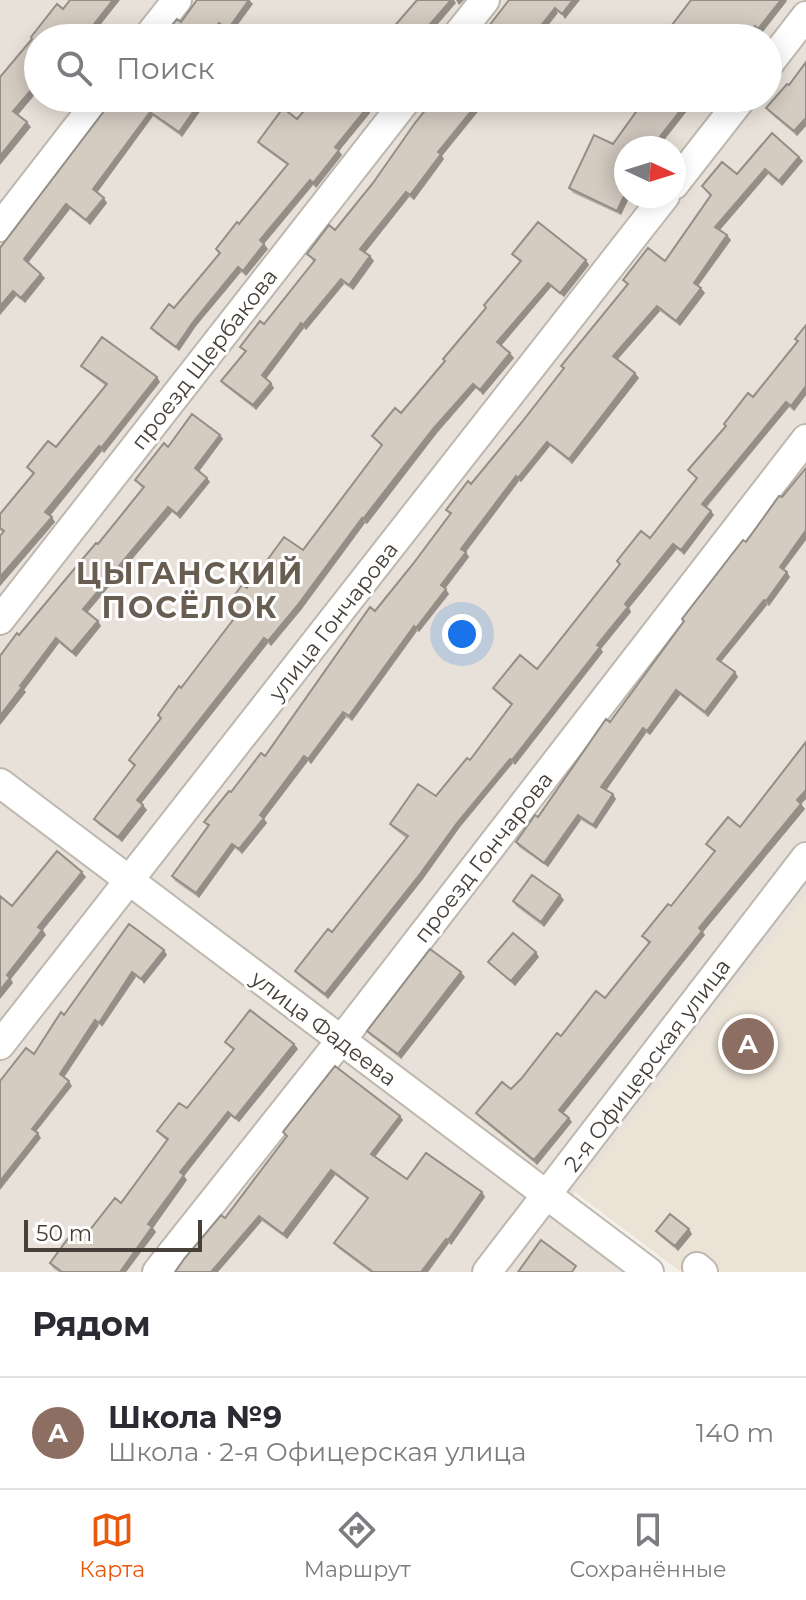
<!DOCTYPE html>
<html lang="ru">
<head>
<meta charset="utf-8">
<style>
  :root { --surface:#fff; --page:#f2f2f3; --text:#2b2b33; --muted:#7c7c81; --line:#e1e1e2; --accent:#ea580c }
  body { margin:0; font-family:Montserrat,sans-serif; background:var(--page); color:var(--text) }
  .compass { position:absolute; left:614px; top:136px; width:72px; height:72px; border-radius:50%; background:var(--surface); box-shadow:0 4px 20px #0003; rotate:94deg }
  .scale { position:absolute; left:24px; bottom:20px; width:178px; box-sizing:border-box; padding-left:8px; border:4px solid #474039; border-top:0; font-size:22px; line-height:28px; white-space:nowrap; color:#474039; -webkit-text-stroke:6px #fff; paint-order:stroke }
  .you { position:absolute; left:462px; top:634px; width:28px; height:28px; margin:-20px; border:6px solid #fff; border-radius:50%; background:#1a73e8; box-shadow:0 0 0 12px #1a73e833 }
  .badge { display:grid; place-items:center; width:52px; height:52px; border-radius:50%; background:var(--accent); color:#fff; font-size:26px; font-weight:700 }
  .pin { position:absolute; translate:-50% -50%; border:4px solid #fff; box-shadow:0 2px 8px #0006 }
  .list { margin:0; padding:0; list-style:none }
  h2 { display:flex; justify-content:space-between; align-items:center; height:104px; margin:0; padding:0 32px; font-size:34px }
  h2 small { font-size:26px; font-weight:400; color:var(--muted) }
  .list li { display:grid; grid-template-columns:52px 1fr auto; gap:24px; align-items:center; box-sizing:border-box; height:112px; padding:0 32px; border-top:2px solid var(--line) }
  .list b { display:block; font-size:30px; white-space:nowrap }
  .list p { margin:0; font-size:26px; white-space:nowrap; color:var(--muted) }
  .list em { font-size:26px; font-style:normal; color:var(--muted) }
  .icon { flex:none; width:44px; height:44px; fill:none; stroke:currentColor; stroke-width:2; stroke-linecap:round; stroke-linejoin:round }
  .map { position:relative; flex:none; width:806px; height:1272px; overflow:hidden }
  .search { position:absolute; background:var(--surface); box-shadow:0 4px 20px #0003; left:24px; right:24px; top:24px; height:88px; display:flex; align-items:center; gap:20px; box-sizing:border-box; padding:0 28px; border-radius:44px; color:var(--muted); font-size:30px }
  .sheet { height:216px; background:var(--surface) }
  nav { display:flex; justify-content:space-around; align-items:center; box-sizing:border-box; height:112px; border-top:2px solid var(--line); background:var(--surface); font-size:22px; color:var(--muted) }
  nav a { display:grid; justify-items:center; gap:4px }
  nav .on { color:var(--accent) }
  .map>svg:first-child { display:block }
  .residential { fill:#e7e1d9; fill-rule:evenodd }
  .education { fill:#ebe3d6 }
  .lines { fill:none; stroke-linecap:round; stroke-linejoin:round }
  .minor-casing { stroke:#beb7ae; stroke-width:32 }
  .minor { stroke:#fff; stroke-width:28 }
  .wall { fill:#b6afa6 }
  .shaded-wall { fill:#948e87 }
  .building { fill:#d4cbc1; stroke:#948e87; stroke-width:2 }
  .labels { text-anchor:middle; stroke-width:6; stroke-linejoin:round; paint-order:stroke }
  .street-label { font-size:22px; fill:#474039; stroke:#fff }
  .district-label { font-size:30px; font-weight:bold; letter-spacing:2px; fill:#685d51; stroke:#fff }
</style>
</head>
<body>
<div class="map">
<svg width="806" height="1272" viewBox="0 0 806 1272">
  <rect width="100%" height="100%" fill="#f3f0ea"/>
  <!-- residential -->
  <path class="residential" d="M 0,0 L 806,0 L 806,896 L 555,1218 L 624,1272 L 0,1272 ZM 38,38 L 768,38 L 768,98 L 38,98 ZM 626,148 L 674,148 L 674,196 L 626,196 Z"/>
  <!-- education -->
  <path class="education" d="M 806,896 L 806,1272 L 681,1272 L 575,1192 Z"/>
  <g class="lines">
    <!-- minor casing -->
    <g class="minor-casing">
      <path id="minor" d="M 147,38 L 177,0
        M 455,38 L 485,0
        M 768,65 L 806,16
        M 674,185 L 742,98
        M 0,227 L 100,98
        M 0,620 L 408,98
        M 0,783 L 649,1272
        M 0,1045 L 665,196
        M 697,1267 L 703,1272
        M 157,1272 L 349,1030 L 806,439
        M 487,1272 L 806,857"/>
    </g>
    <!-- minor -->
    <use href="#minor" class="minor"/>
  </g>
  <!-- wall -->
  <path class="wall" d="M 806,62 L 806,126 L 797,136 L 770,113 L 766,108 L 789,85 Z
    M 315,98 L 375,98 L 366,108 L 370,113 L 339,151 L 342,155 L 316,188 L 313,185 L 264,244 L 268,249 L 246,276 L 241,272 L 196,326 L 179,351 L 155,333 L 151,328 L 174,308 L 219,254 L 216,249 L 239,224 L 287,165 L 261,146 L 258,142 L 297,119 Z
    M 435,98 L 489,98 L 442,156 L 444,159 L 414,200 L 409,197 L 365,252 L 370,256 L 374,261 L 353,290 L 344,284 L 306,330 L 304,328 L 266,379 L 274,388 L 256,410 L 224,385 L 221,381 L 245,352 L 240,347 L 264,324 L 314,262 L 307,254 L 335,230 L 373,183 Z
    M 697,98 L 658,148 L 626,148 L 626,196 L 630,196 L 621,215 L 573,193 L 569,188 L 613,144 Z
    M 110,104 L 198,105 L 201,110 L 182,137 L 153,116 L 97,193 L 107,203 L 90,225 L 70,209 L 28,263 L 45,278 L 25,303 L 16,296 L 0,315 Z
    M 799,157 L 803,161 L 782,186 L 768,174 L 720,230 L 731,240 L 698,286 L 705,293 L 680,326 L 660,311 L 618,359 L 639,378 L 572,464 L 550,446 L 521,482 L 519,481 L 466,552 L 469,557 L 445,589 L 449,594 L 419,632 L 417,631 L 352,721 L 346,717 L 311,764 L 308,761 L 264,819 L 267,823 L 242,854 L 235,848 L 199,898 L 175,881 L 172,876 L 208,827 L 204,822 L 265,756 L 375,611 L 413,564 L 450,515 L 446,510 L 471,484 L 522,422 L 563,369 L 561,366 L 627,285 L 623,280 L 665,261 L 710,196 L 702,186 L 737,174 Z
    M 512,254 L 586,260 L 589,265 L 564,297 L 551,287 L 501,346 L 510,353 L 514,358 L 483,395 L 476,388 L 437,433 L 367,524 L 365,523 L 301,610 L 271,646 L 268,643 L 141,803 L 147,810 L 122,842 L 98,824 L 94,819 L 134,767 L 129,760 L 160,719 L 158,715 L 181,688 L 235,617 L 228,612 L 225,608 L 247,588 L 303,550 L 382,446 L 372,436 L 401,413 L 445,361 L 486,308 L 484,305 L 520,262 Z
    M 806,325 L 806,395 L 794,411 L 789,407 L 707,507 L 714,515 L 684,555 L 677,549 L 629,608 L 631,612 L 601,649 L 603,652 L 515,765 L 513,763 L 460,827 L 423,879 L 328,999 L 299,976 L 295,971 L 332,932 L 406,838 L 393,828 L 390,824 L 436,796 L 470,760 L 511,705 L 497,693 L 493,688 L 537,669 L 619,565 L 617,561 L 650,538 L 697,479 L 688,470 L 726,427 L 724,424 L 753,397 L 797,342 L 795,339 Z
    M 81,366 L 157,377 L 160,382 L 104,453 L 102,451 L 50,516 L 55,522 L 0,586 L 0,536 L 3,532 L 0,530 L 0,514 L 33,474 L 27,467 L 56,447 L 106,386 L 85,370 Z
    M 220,435 L 223,439 L 199,471 L 210,482 L 180,519 L 172,512 L 87,612 L 101,626 L 76,657 L 59,643 L 24,690 L 26,692 L 0,725 L 19,635 L 98,544 L 143,489 L 135,480 L 168,447 Z
    M 784,570 L 790,577 L 769,606 L 767,605 L 721,662 L 735,672 L 738,677 L 708,717 L 680,695 L 650,735 L 646,733 L 606,790 L 616,799 L 596,829 L 581,820 L 548,867 L 519,847 L 516,842 L 538,817 L 610,722 Z
    M 806,742 L 806,799 L 801,804 L 805,809 L 703,932 L 705,935 L 563,1113 L 572,1122 L 537,1165 L 480,1118 L 476,1113 L 511,1089 L 561,1036 L 605,998 L 649,944 L 642,936 L 671,906 L 714,852 L 706,844 L 740,827 Z
    M 564,900 L 544,927 L 516,906 L 513,901 Z
    M 539,957 L 515,986 L 492,966 L 488,962 Z
    M 465,977 L 401,1059 L 370,1035 L 367,1031 Z
    M 225,1042 L 294,1044 L 298,1049 L 239,1122 L 231,1116 L 184,1176 L 187,1180 L 153,1228 L 156,1232 L 126,1272 L 59,1272 L 53,1268 L 50,1263 L 82,1240 L 121,1203 L 167,1141 L 160,1135 L 157,1131 L 187,1108 L 233,1050 Z
    M 400,1116 L 403,1120 L 375,1157 L 407,1179 L 482,1192 L 485,1197 L 451,1245 L 449,1243 L 428,1272 L 370,1272 L 338,1248 L 334,1243 L 367,1199 L 335,1175 L 287,1239 L 262,1221 L 225,1218 L 286,1137 L 283,1132 Z
    M 656,1231 L 692,1234 L 678,1251 L 660,1236 Z"/>
  <!-- shaded-wall -->
  <path class="shaded-wall" d="M 113,0 L 120,0 L 90,38 L 83,38 Z
    M 249,0 L 253,4 L 231,34 L 228,29 Z
    M 451,0 L 454,0 L 456,3 L 426,38 L 418,38 Z
    M 456,0 L 464,0 L 459,5 Z
    M 573,0 L 580,0 L 565,19 L 562,14 Z
    M 781,0 L 786,0 L 787,1 L 762,33 L 758,29 Z
    M 555,8 L 558,13 L 538,38 L 531,38 Z
    M 219,23 L 222,27 L 214,38 L 206,38 Z
    M 755,26 L 758,31 L 753,38 L 746,38 Z
    M 38,82 L 38,91 L 17,116 L 13,111 Z
    M 367,98 L 375,98 L 365,109 L 362,104 Z
    M 482,98 L 489,98 L 442,156 L 444,159 L 414,200 L 410,195 L 438,152 Z
    M 690,98 L 697,98 L 658,148 L 651,148 Z
    M 198,105 L 201,110 L 182,137 L 179,132 Z
    M 367,108 L 370,113 L 339,151 L 342,155 L 316,188 L 313,183 L 335,147 Z
    M 150,112 L 153,116 L 96,194 L 93,189 Z
    M 806,118 L 806,126 L 797,136 L 794,131 Z
    M 27,122 L 31,127 L 0,165 L 0,156 Z
    M 799,157 L 803,161 L 782,186 L 779,181 Z
    M 765,169 L 768,174 L 719,231 L 715,227 Z
    M 310,180 L 313,185 L 263,245 L 260,240 Z
    M 406,192 L 409,197 L 364,254 L 360,249 Z
    M 626,192 L 626,196 L 630,196 L 621,215 L 617,211 Z
    M 104,198 L 107,203 L 90,225 L 86,220 Z
    M 66,204 L 70,209 L 27,264 L 24,259 Z
    M 727,235 L 731,240 L 697,287 L 694,283 Z
    M 264,244 L 268,249 L 246,276 L 243,271 Z
    M 370,256 L 374,261 L 353,290 L 349,285 Z
    M 586,260 L 589,265 L 564,297 L 560,293 Z
    M 238,267 L 241,272 L 196,326 L 179,351 L 176,347 L 193,322 Z
    M 41,274 L 45,278 L 25,303 L 21,298 Z
    M 341,279 L 344,284 L 306,330 L 303,325 Z
    M 548,283 L 551,287 L 500,347 L 497,342 Z
    M 701,288 L 705,293 L 680,326 L 676,321 Z
    M 13,291 L 16,296 L 0,315 L 0,306 Z
    M 657,306 L 660,311 L 617,360 L 613,356 Z
    M 301,323 L 304,328 L 265,380 L 262,375 Z
    M 510,353 L 514,358 L 483,395 L 480,390 Z
    M 635,373 L 639,378 L 572,464 L 569,459 Z
    M 157,377 L 160,382 L 104,453 L 101,448 Z
    M 271,383 L 274,388 L 256,410 L 253,405 Z
    M 473,384 L 476,388 L 437,433 L 367,524 L 363,519 L 433,429 Z
    M 806,386 L 806,395 L 794,411 L 791,406 Z
    M 786,402 L 789,407 L 705,508 L 702,504 Z
    M 220,435 L 223,439 L 198,473 L 195,468 Z
    M 547,442 L 550,446 L 521,482 L 518,478 Z
    M 99,446 L 102,451 L 49,517 L 45,512 Z
    M 516,476 L 519,481 L 465,553 L 461,549 Z
    M 207,478 L 210,482 L 180,519 L 177,514 Z
    M 168,507 L 172,512 L 86,614 L 83,609 Z
    M 711,511 L 714,515 L 684,555 L 681,550 Z
    M 52,517 L 55,522 L 0,586 L 0,577 Z
    M 362,518 L 365,523 L 301,610 L 271,646 L 268,641 Z
    M 806,530 L 806,540 L 783,571 L 780,567 Z
    M 673,544 L 677,549 L 629,608 L 631,612 L 601,649 L 603,652 L 515,765 L 512,760 L 597,645 L 625,604 Z
    M 466,552 L 469,557 L 444,590 L 441,585 Z
    M 787,572 L 790,577 L 769,606 L 766,601 Z
    M 446,589 L 449,594 L 419,632 L 416,628 Z
    M 764,600 L 767,605 L 720,663 L 717,659 Z
    M 98,621 L 101,626 L 76,657 L 72,652 Z
    M 414,626 L 417,631 L 352,721 L 349,716 Z
    M 56,638 L 59,643 L 24,690 L 26,692 L 0,725 L 0,716 L 20,686 Z
    M 264,638 L 268,643 L 140,805 L 137,800 Z
    M 735,672 L 738,677 L 708,717 L 705,712 Z
    M 676,690 L 680,695 L 650,735 L 647,731 Z
    M 343,712 L 346,717 L 311,764 L 308,759 Z
    M 643,728 L 646,733 L 605,792 L 601,787 Z
    M 304,756 L 308,761 L 264,819 L 267,823 L 242,854 L 239,849 L 260,815 Z
    M 510,759 L 513,763 L 460,827 L 423,879 L 328,999 L 325,994 L 457,823 Z
    M 806,790 L 806,799 L 800,805 L 797,800 Z
    M 613,794 L 616,799 L 596,829 L 593,825 Z
    M 801,804 L 805,809 L 703,932 L 705,935 L 562,1115 L 559,1110 L 699,928 Z
    M 143,805 L 147,810 L 122,842 L 118,837 Z
    M 578,815 L 581,820 L 548,867 L 544,863 Z
    M 232,844 L 235,848 L 199,898 L 196,893 Z
    M 82,872 L 86,877 L 43,930 L 46,935 L 11,979 L 13,983 L 0,999 L 0,990 L 7,975 L 38,927 Z
    M 560,895 L 564,900 L 544,927 L 541,922 Z
    M 164,950 L 167,955 L 144,984 L 141,979 Z
    M 536,952 L 539,957 L 515,986 L 511,981 Z
    M 132,972 L 136,977 L 102,1027 L 99,1023 Z
    M 461,972 L 465,977 L 401,1059 L 398,1054 Z
    M 95,1020 L 99,1025 L 63,1079 L 60,1074 Z
    M 294,1044 L 298,1049 L 239,1122 L 235,1118 Z
    M 69,1081 L 72,1086 L 35,1133 L 32,1129 Z
    M 228,1112 L 231,1116 L 184,1176 L 187,1180 L 153,1228 L 156,1232 L 126,1272 L 120,1272 L 180,1172 Z
    M 400,1116 L 403,1120 L 374,1158 L 371,1154 Z
    M 569,1118 L 572,1122 L 537,1165 L 534,1160 Z
    M 38,1133 L 41,1138 L 0,1190 L 0,1181 Z
    M 331,1170 L 335,1175 L 287,1239 L 283,1234 Z
    M 482,1192 L 485,1197 L 451,1245 L 448,1240 Z
    M 259,1216 L 262,1221 L 218,1272 L 211,1272 Z
    M 689,1229 L 692,1234 L 678,1251 L 675,1246 Z
    M 446,1239 L 449,1243 L 428,1272 L 421,1272 Z"/>
  <!-- building -->
  <path class="building" d="M 70,0 L 113,0 L 83,38 L 38,38 L 38,82 L 13,111 L 27,122 L 0,156 L 0,77 L 32,39 L 31,37 L 57,4 L 63,9 Z
    M 197,0 L 249,0 L 228,29 L 219,23 L 206,38 L 161,38 L 177,19 L 181,22 Z
    M 417,0 L 451,0 L 418,38 L 384,38 Z
    M 509,0 L 573,0 L 562,14 L 555,8 L 531,38 L 484,38 L 485,37 L 482,35 Z
    M 691,0 L 781,0 L 758,29 L 755,26 L 746,38 L 662,38 Z
    M 653,32 L 660,38 L 648,38 Z
    M 806,62 L 806,118 L 794,131 L 766,108 L 787,84 L 789,85 Z
    M 114,98 L 187,98 L 198,105 L 179,132 L 150,112 L 93,189 L 104,198 L 86,220 L 66,204 L 24,259 L 41,274 L 21,298 L 13,291 L 0,306 L 0,248 Z
    M 315,98 L 367,98 L 362,104 L 367,108 L 335,147 L 339,150 L 313,183 L 310,180 L 260,240 L 264,244 L 243,271 L 238,267 L 193,322 L 176,347 L 151,328 L 169,304 L 174,308 L 220,253 L 216,249 L 237,222 L 239,224 L 288,164 L 258,142 L 283,108 L 297,119 Z
    M 435,98 L 482,98 L 438,152 L 441,154 L 410,195 L 406,192 L 360,249 L 370,256 L 349,285 L 341,279 L 303,325 L 301,323 L 262,375 L 271,383 L 253,405 L 221,381 L 246,351 L 240,347 L 260,321 L 264,324 L 315,260 L 307,254 L 329,225 L 335,230 L 373,183 L 415,123 Z
    M 646,98 L 690,98 L 651,148 L 626,148 L 626,192 L 617,211 L 569,188 L 594,135 L 613,144 Z
    M 772,133 L 799,157 L 779,181 L 765,169 L 715,227 L 727,235 L 694,283 L 701,288 L 676,321 L 657,306 L 613,356 L 635,373 L 569,459 L 547,442 L 518,478 L 516,476 L 461,549 L 466,552 L 441,585 L 446,589 L 416,628 L 414,626 L 349,716 L 343,712 L 308,759 L 304,756 L 260,815 L 264,818 L 239,849 L 232,844 L 196,893 L 172,876 L 209,825 L 204,822 L 229,791 L 231,792 L 261,753 L 265,756 L 370,607 L 375,611 L 413,564 L 451,513 L 446,510 L 468,481 L 471,484 L 522,422 L 564,368 L 561,366 L 628,284 L 623,280 L 648,248 L 665,261 L 711,195 L 702,186 L 722,162 L 737,174 Z
    M 538,222 L 586,260 L 560,293 L 548,283 L 497,342 L 510,353 L 480,390 L 473,384 L 433,429 L 363,519 L 362,518 L 297,606 L 268,641 L 264,638 L 137,800 L 143,805 L 118,837 L 94,819 L 135,765 L 129,760 L 161,718 L 158,715 L 179,686 L 181,688 L 236,616 L 225,608 L 242,585 L 247,588 L 284,537 L 303,550 L 382,445 L 372,436 L 395,408 L 401,413 L 445,361 L 443,359 L 486,308 L 484,305 L 521,261 L 512,254 Z
    M 806,325 L 806,386 L 791,406 L 786,402 L 702,504 L 711,511 L 681,550 L 673,544 L 625,604 L 628,607 L 597,645 L 600,647 L 512,760 L 510,759 L 457,823 L 420,874 L 325,994 L 295,971 L 328,929 L 332,932 L 408,836 L 390,824 L 418,784 L 436,796 L 467,758 L 470,760 L 512,704 L 493,688 L 520,655 L 537,669 L 620,564 L 617,561 L 641,531 L 650,538 L 697,478 L 688,470 L 726,426 L 724,424 L 748,393 L 753,397 L 798,341 L 795,339 Z
    M 102,337 L 157,377 L 101,448 L 99,446 L 45,512 L 52,517 L 0,577 L 0,536 L 4,531 L 0,528 L 0,514 L 34,473 L 27,467 L 48,441 L 56,447 L 107,384 L 81,366 Z
    M 192,414 L 220,435 L 195,468 L 207,478 L 177,514 L 168,507 L 83,609 L 98,621 L 72,652 L 56,638 L 20,686 L 22,687 L 0,716 L 0,656 L 17,633 L 19,635 L 96,543 L 98,544 L 144,487 L 135,480 L 164,443 L 168,447 Z
    M 806,468 L 806,530 L 780,567 L 787,572 L 766,601 L 764,600 L 717,659 L 735,672 L 705,712 L 676,690 L 647,731 L 643,728 L 601,787 L 613,794 L 593,825 L 578,815 L 544,863 L 516,842 L 535,815 L 538,817 L 606,719 L 610,722 L 684,621 L 682,619 L 743,540 L 746,542 L 779,496 L 782,497 Z
    M 806,742 L 806,790 L 797,800 L 801,804 L 699,928 L 702,931 L 559,1110 L 569,1118 L 534,1160 L 476,1113 L 502,1082 L 511,1089 L 521,1079 L 557,1033 L 561,1036 L 596,991 L 605,998 L 650,942 L 642,936 L 668,904 L 671,906 L 715,851 L 706,844 L 728,817 L 740,827 Z
    M 57,851 L 82,872 L 38,927 L 42,930 L 7,975 L 10,978 L 0,990 L 0,896 L 12,906 Z
    M 532,875 L 560,895 L 541,922 L 513,901 Z
    M 129,924 L 164,950 L 141,979 L 132,972 L 99,1023 L 95,1020 L 60,1074 L 69,1081 L 32,1129 L 38,1133 L 0,1181 L 0,1081 L 26,1048 L 34,1054 L 61,1012 L 64,1015 Z
    M 513,933 L 536,952 L 511,981 L 488,962 Z
    M 430,949 L 461,972 L 398,1054 L 367,1031 Z
    M 250,1010 L 294,1044 L 235,1118 L 228,1112 L 180,1172 L 184,1175 L 148,1224 L 152,1227 L 120,1272 L 62,1272 L 50,1263 L 72,1233 L 82,1240 L 115,1198 L 121,1203 L 168,1139 L 157,1131 L 179,1103 L 187,1108 L 234,1049 L 225,1042 Z
    M 335,1066 L 400,1116 L 371,1154 L 407,1179 L 426,1153 L 482,1192 L 448,1240 L 446,1239 L 421,1272 L 373,1272 L 334,1243 L 368,1198 L 331,1170 L 283,1234 L 259,1216 L 211,1272 L 175,1272 L 184,1259 L 221,1215 L 225,1218 L 287,1136 L 283,1132 Z
    M 670,1214 L 689,1229 L 675,1246 L 656,1231 Z
    M 541,1240 L 576,1266 L 572,1272 L 518,1272 Z"/>
  <g class="labels">
    <!-- street labels -->
    <g class="street-label">
      <text transform="translate(204 359) rotate(-52)" y="8">проезд Щербакова</text>
      <text transform="translate(333 621) rotate(-52)" y="8">улица Гончарова</text>
      <text transform="translate(483 857) rotate(-52)" y="8">проезд Гончарова</text>
      <text transform="translate(324 1028) rotate(37)" y="8">улица Фадеева</text>
      <text transform="translate(647 1065) rotate(-53)" y="8">2-я Офицерская улица</text>
    </g>
    <!-- district labels -->
    <g class="district-label">
      <text x="190" y="584">ЦЫГАНСКИЙ<tspan x="190" dy="34">ПОСЁЛОК</tspan></text>
    </g>
  </g>
</svg>
<svg class="compass" viewBox="-18 -18 36 36"><path d="M0-13l5 13h-10z" fill="#e53935"/><path d="M0 13l5-13h-10z" fill="#7c7c81"/></svg>
<div class="scale">50 m</div>
<div class="you"></div>
<div class="pin badge" style="left:748px;top:1044px;background:#8d6e63">A</div>
<div class="search"><svg class="icon" aria-label="search" viewBox="0 0 24 24"><circle cx="10" cy="10" r="6"/><path d="M15 15l6 6"/></svg>Поиск</div>
</div>
<section class="sheet">
<h2>Рядом<small></small></h2>
<ul class="list">
<li><span class="badge" style="background:#8d6e63">A</span><div><b>Школа №9</b><p>Школа · 2-я Офицерская улица</p></div><em>140 m</em></li>
</ul>
</section>
<nav>
<a class="on"><svg class="icon" aria-label="map" viewBox="0 0 24 24"><path d="M3 6l6-2 6 2 6-2v14l-6 2-6-2-6 2zM9 4v14M15 6v14"/></svg>Карта</a>
<a><svg class="icon" aria-label="directions" viewBox="0 0 24 24"><path d="M12 3l9 9-9 9-9-9zM9 14v-3h6M13 9l2 2-2 2"/></svg>Маршрут</a>
<a><svg class="icon" aria-label="saved" viewBox="0 0 24 24"><path d="M7 4h10v16l-5-4-5 4z"/></svg>Сохранённые</a>
</nav>
</body>
</html>
